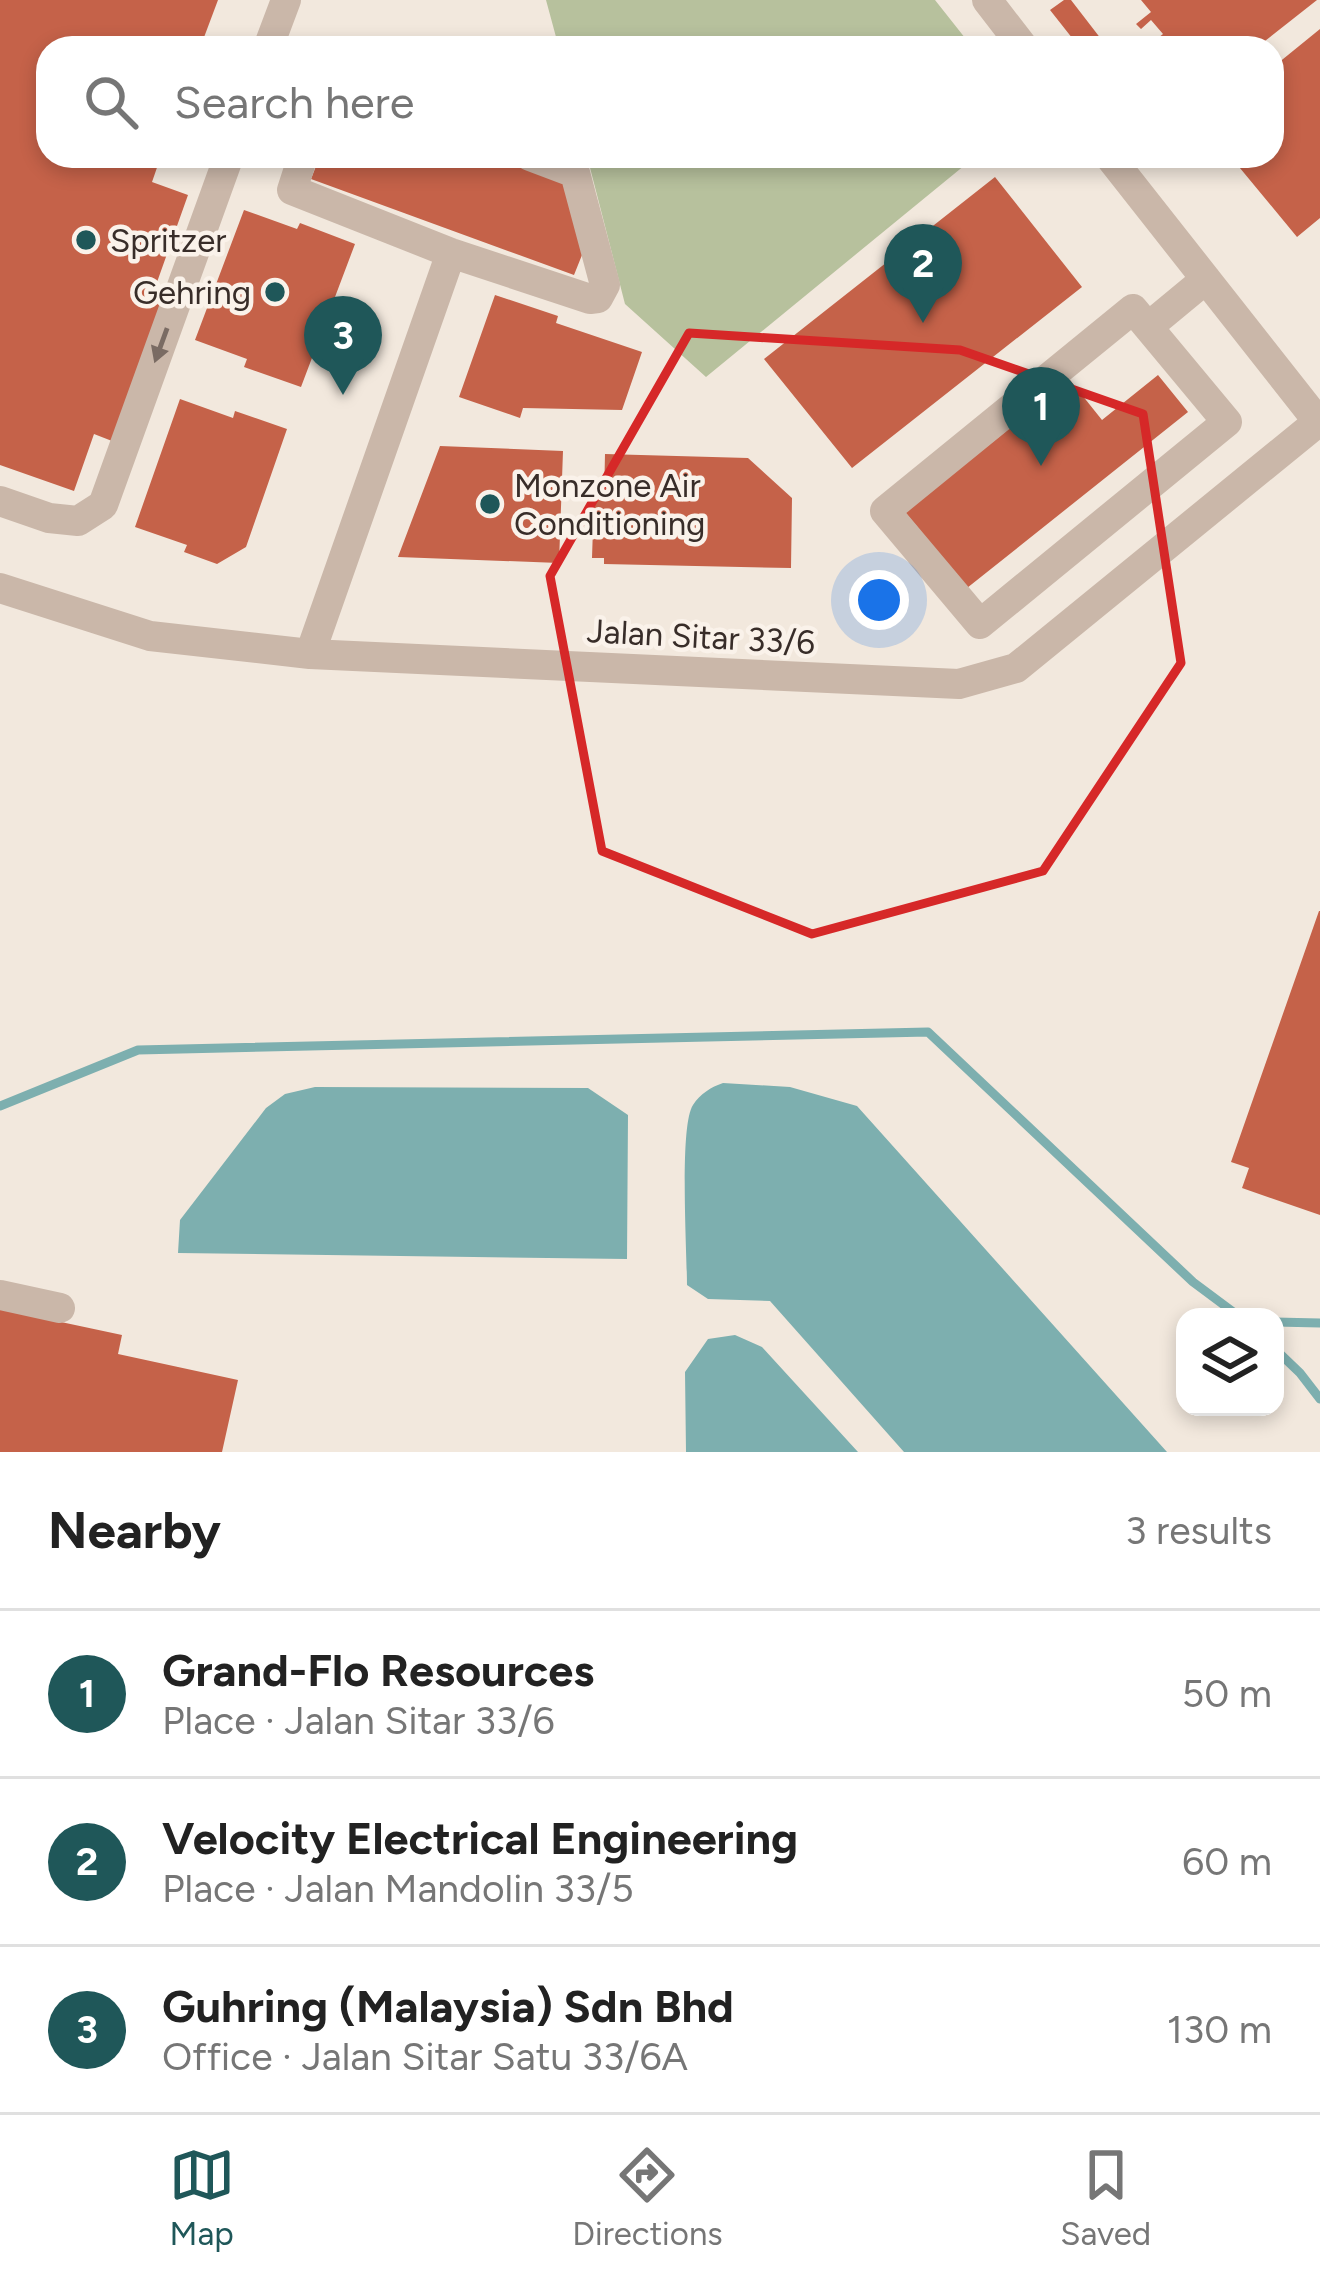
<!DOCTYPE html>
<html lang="en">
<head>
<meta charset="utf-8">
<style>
  :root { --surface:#fff; --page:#f2f2f2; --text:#222; --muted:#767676; --line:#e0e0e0; --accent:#1f5759 }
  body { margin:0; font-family:Figtree,sans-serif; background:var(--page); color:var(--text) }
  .controls { position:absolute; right:36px; bottom:36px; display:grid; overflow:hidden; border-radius:24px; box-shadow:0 6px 18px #0003 }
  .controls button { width:108px; height:108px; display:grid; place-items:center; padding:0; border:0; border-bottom:3px solid var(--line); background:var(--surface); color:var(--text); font:60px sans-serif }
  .you { position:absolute; left:879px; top:600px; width:42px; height:42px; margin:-30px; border:9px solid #fff; border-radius:50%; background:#1a73e8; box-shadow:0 0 0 18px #1a73e833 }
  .badge { display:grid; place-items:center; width:78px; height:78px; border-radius:50%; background:var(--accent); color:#fff; font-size:39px; font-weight:700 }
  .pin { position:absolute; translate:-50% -99px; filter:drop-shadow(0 3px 6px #0008) }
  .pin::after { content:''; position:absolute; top:63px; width:42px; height:36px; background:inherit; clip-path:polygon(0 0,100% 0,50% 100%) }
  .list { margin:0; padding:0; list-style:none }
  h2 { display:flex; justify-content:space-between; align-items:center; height:156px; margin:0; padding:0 48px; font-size:51px }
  h2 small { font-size:39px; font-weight:400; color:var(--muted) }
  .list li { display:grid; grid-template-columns:78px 1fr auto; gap:36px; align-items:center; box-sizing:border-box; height:168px; padding:0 48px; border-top:3px solid var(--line) }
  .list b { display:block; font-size:45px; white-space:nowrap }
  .list p { margin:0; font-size:39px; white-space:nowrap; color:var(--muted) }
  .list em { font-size:39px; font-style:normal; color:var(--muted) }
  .icon { flex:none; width:66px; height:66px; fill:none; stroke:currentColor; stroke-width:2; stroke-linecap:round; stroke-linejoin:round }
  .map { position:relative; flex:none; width:1320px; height:1452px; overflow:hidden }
  .search { position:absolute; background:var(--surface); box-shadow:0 6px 18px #0003; left:36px; right:36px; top:36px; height:132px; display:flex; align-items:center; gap:30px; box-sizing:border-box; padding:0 42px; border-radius:36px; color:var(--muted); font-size:45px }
  .sheet { height:660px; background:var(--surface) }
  nav { display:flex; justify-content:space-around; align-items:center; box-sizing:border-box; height:168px; border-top:3px solid var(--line); background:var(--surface); font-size:33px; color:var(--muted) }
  nav a { display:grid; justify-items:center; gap:6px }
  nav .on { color:var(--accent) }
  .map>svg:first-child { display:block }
  .green { fill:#b7c19d }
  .water { fill:#7dafaf }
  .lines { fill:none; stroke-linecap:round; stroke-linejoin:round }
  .stream { stroke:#7dafaf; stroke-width:9 }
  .building { fill:#c56249 }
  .minor { stroke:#cab7a9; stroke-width:30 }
  .oneway { fill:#7a6b63 }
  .marked { fill:none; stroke:#d62828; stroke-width:9; stroke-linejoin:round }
  .poi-dot { fill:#1f5759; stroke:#faf2ea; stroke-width:4.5 }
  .labels { text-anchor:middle; stroke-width:9; stroke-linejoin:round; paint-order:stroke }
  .poi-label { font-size:33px; fill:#382d29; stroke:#faf2ea; text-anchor:start }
  .street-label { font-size:33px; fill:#382d29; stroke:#faf2ea }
</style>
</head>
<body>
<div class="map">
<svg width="1320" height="1452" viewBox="0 0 1320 1452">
  <rect width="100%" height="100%" fill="#f2e8dd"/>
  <!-- green -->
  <path class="green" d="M 546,0 L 935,0 L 973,48 L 559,48 Z
    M 587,156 L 976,156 L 706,377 L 625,304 Z"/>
  <!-- water -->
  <path class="water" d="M 723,1083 L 790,1087 L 857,1106 L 1167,1452 L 904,1452 L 770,1301 L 708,1299 L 687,1285 C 687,1252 679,1126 693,1105 C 700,1094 711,1087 723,1083 Z
    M 315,1087 L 588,1088 L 628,1115 L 627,1259 L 178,1253 L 180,1220 L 266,1108 L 285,1094 Z
    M 735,1335 L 762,1347 L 858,1452 L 686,1452 L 685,1372 L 708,1339 Z"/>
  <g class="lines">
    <!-- stream -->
    <path class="stream" d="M 0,1106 L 138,1050 L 928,1032 L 1193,1282 L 1240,1317
      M 1275,1322 L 1320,1323
      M 1275,1349 L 1300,1373 L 1320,1399"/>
  </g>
  <!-- building -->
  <path class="building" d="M 0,0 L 218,0 L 200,48 L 48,48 L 48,156 L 161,156 L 152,182 L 188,195 L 156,285 L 168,289 L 112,441 L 94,434 L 74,491 L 0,465 Z
    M 1064,0 L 1071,0 L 1108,48 L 1080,48 L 1050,10 Z
    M 1141,0 L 1317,0 L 1256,48 L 1151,48 L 1149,45 L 1163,34 L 1151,20 L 1141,29 L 1136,24 L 1151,12 Z
    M 1320,29 L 1320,218 L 1297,237 L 1230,156 L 1272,156 L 1272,68 Z
    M 320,156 L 508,156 L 567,177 L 584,250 L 574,275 L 311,179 Z
    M 995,177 L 1082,287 L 852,468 L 764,359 Z
    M 244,210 L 297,229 L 300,223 L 355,244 L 301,387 L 244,367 L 247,359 L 195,340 Z
    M 495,295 L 558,316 L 556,323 L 642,352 L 622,410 L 523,408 L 520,418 L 459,397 Z
    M 1158,375 L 1188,412 L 967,588 L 905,512 L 1070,380 L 1102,420 Z
    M 180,399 L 233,418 L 235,411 L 287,429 L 246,547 L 217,564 L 184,552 L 187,545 L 135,527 Z
    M 440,446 L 563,451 L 559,563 L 398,557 Z
    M 605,454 L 748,458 L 792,498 L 791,568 L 604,564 L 604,558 L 592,558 L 594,499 L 604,499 Z
    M 1319,911 L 1320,911 L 1320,1215 L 1242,1188 L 1249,1168 L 1231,1162 Z
    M 0,1309 L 122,1335 L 118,1354 L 238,1380 L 222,1452 L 0,1452 Z"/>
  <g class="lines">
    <!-- minor -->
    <path class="minor" d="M 987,0 L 1024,48
      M 268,48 L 286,0
      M 303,156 L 292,190 L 451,253 L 590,299 L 598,298 L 605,285 L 575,173 L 530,156
      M 1109,156 L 1320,424
      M 1133,309 L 1227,422 L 980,624 L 885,511 Z
      M 1148,327 L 1206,279
      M 0,501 L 49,518 L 78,521 L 103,505 L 229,156
      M 0,588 L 150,636 L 310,654 L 959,684 L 1016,668 L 1318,422
      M 310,654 L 451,253
      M 0,1295 L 60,1308"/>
  </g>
  <!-- one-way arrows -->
  <defs><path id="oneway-solid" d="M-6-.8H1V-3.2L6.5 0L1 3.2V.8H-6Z" transform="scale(3)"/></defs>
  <use class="oneway" href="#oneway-solid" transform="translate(161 345) rotate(110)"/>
  <!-- marked area -->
  <path class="marked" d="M 689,333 L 960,350 L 1143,414 L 1181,663 L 1043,871 L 812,934 L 602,851 L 550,576 Z"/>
  <!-- markers -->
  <g class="poi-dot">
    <circle cx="86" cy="240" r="12"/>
    <circle cx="275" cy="292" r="12"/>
    <circle cx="490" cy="504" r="12"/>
  </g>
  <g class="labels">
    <!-- poi labels -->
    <g class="poi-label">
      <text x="110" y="252">Spritzer</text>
      <text x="251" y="304" text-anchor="end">Gehring</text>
      <text x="514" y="497">Monzone Air<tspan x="514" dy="38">Conditioning</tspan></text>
    </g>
    <!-- street labels -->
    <g class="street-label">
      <text transform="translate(701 636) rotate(3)" y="12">Jalan Sitar 33/6</text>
    </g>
  </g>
</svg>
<div class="controls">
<button><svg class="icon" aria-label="layers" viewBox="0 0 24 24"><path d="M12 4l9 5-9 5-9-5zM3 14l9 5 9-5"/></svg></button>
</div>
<div class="you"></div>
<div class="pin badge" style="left:1041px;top:466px">1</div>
<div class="pin badge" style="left:923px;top:323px">2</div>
<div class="pin badge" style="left:343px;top:395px">3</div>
<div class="search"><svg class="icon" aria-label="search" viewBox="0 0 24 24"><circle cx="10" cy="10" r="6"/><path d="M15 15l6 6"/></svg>Search here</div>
</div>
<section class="sheet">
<h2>Nearby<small>3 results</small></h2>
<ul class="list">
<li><span class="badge">1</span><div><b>Grand-Flo Resources</b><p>Place · Jalan Sitar 33/6</p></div><em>50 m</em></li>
<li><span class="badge">2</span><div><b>Velocity Electrical Engineering</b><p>Place · Jalan Mandolin 33/5</p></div><em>60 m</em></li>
<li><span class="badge">3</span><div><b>Guhring (Malaysia) Sdn Bhd</b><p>Office · Jalan Sitar Satu 33/6A</p></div><em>130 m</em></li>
</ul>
</section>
<nav>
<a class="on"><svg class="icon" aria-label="map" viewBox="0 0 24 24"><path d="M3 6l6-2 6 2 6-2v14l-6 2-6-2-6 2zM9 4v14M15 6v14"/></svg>Map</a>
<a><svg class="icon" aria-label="directions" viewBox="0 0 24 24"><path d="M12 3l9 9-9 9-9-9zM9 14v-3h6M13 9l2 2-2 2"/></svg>Directions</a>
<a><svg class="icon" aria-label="saved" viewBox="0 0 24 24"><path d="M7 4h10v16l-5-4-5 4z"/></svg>Saved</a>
</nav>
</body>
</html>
